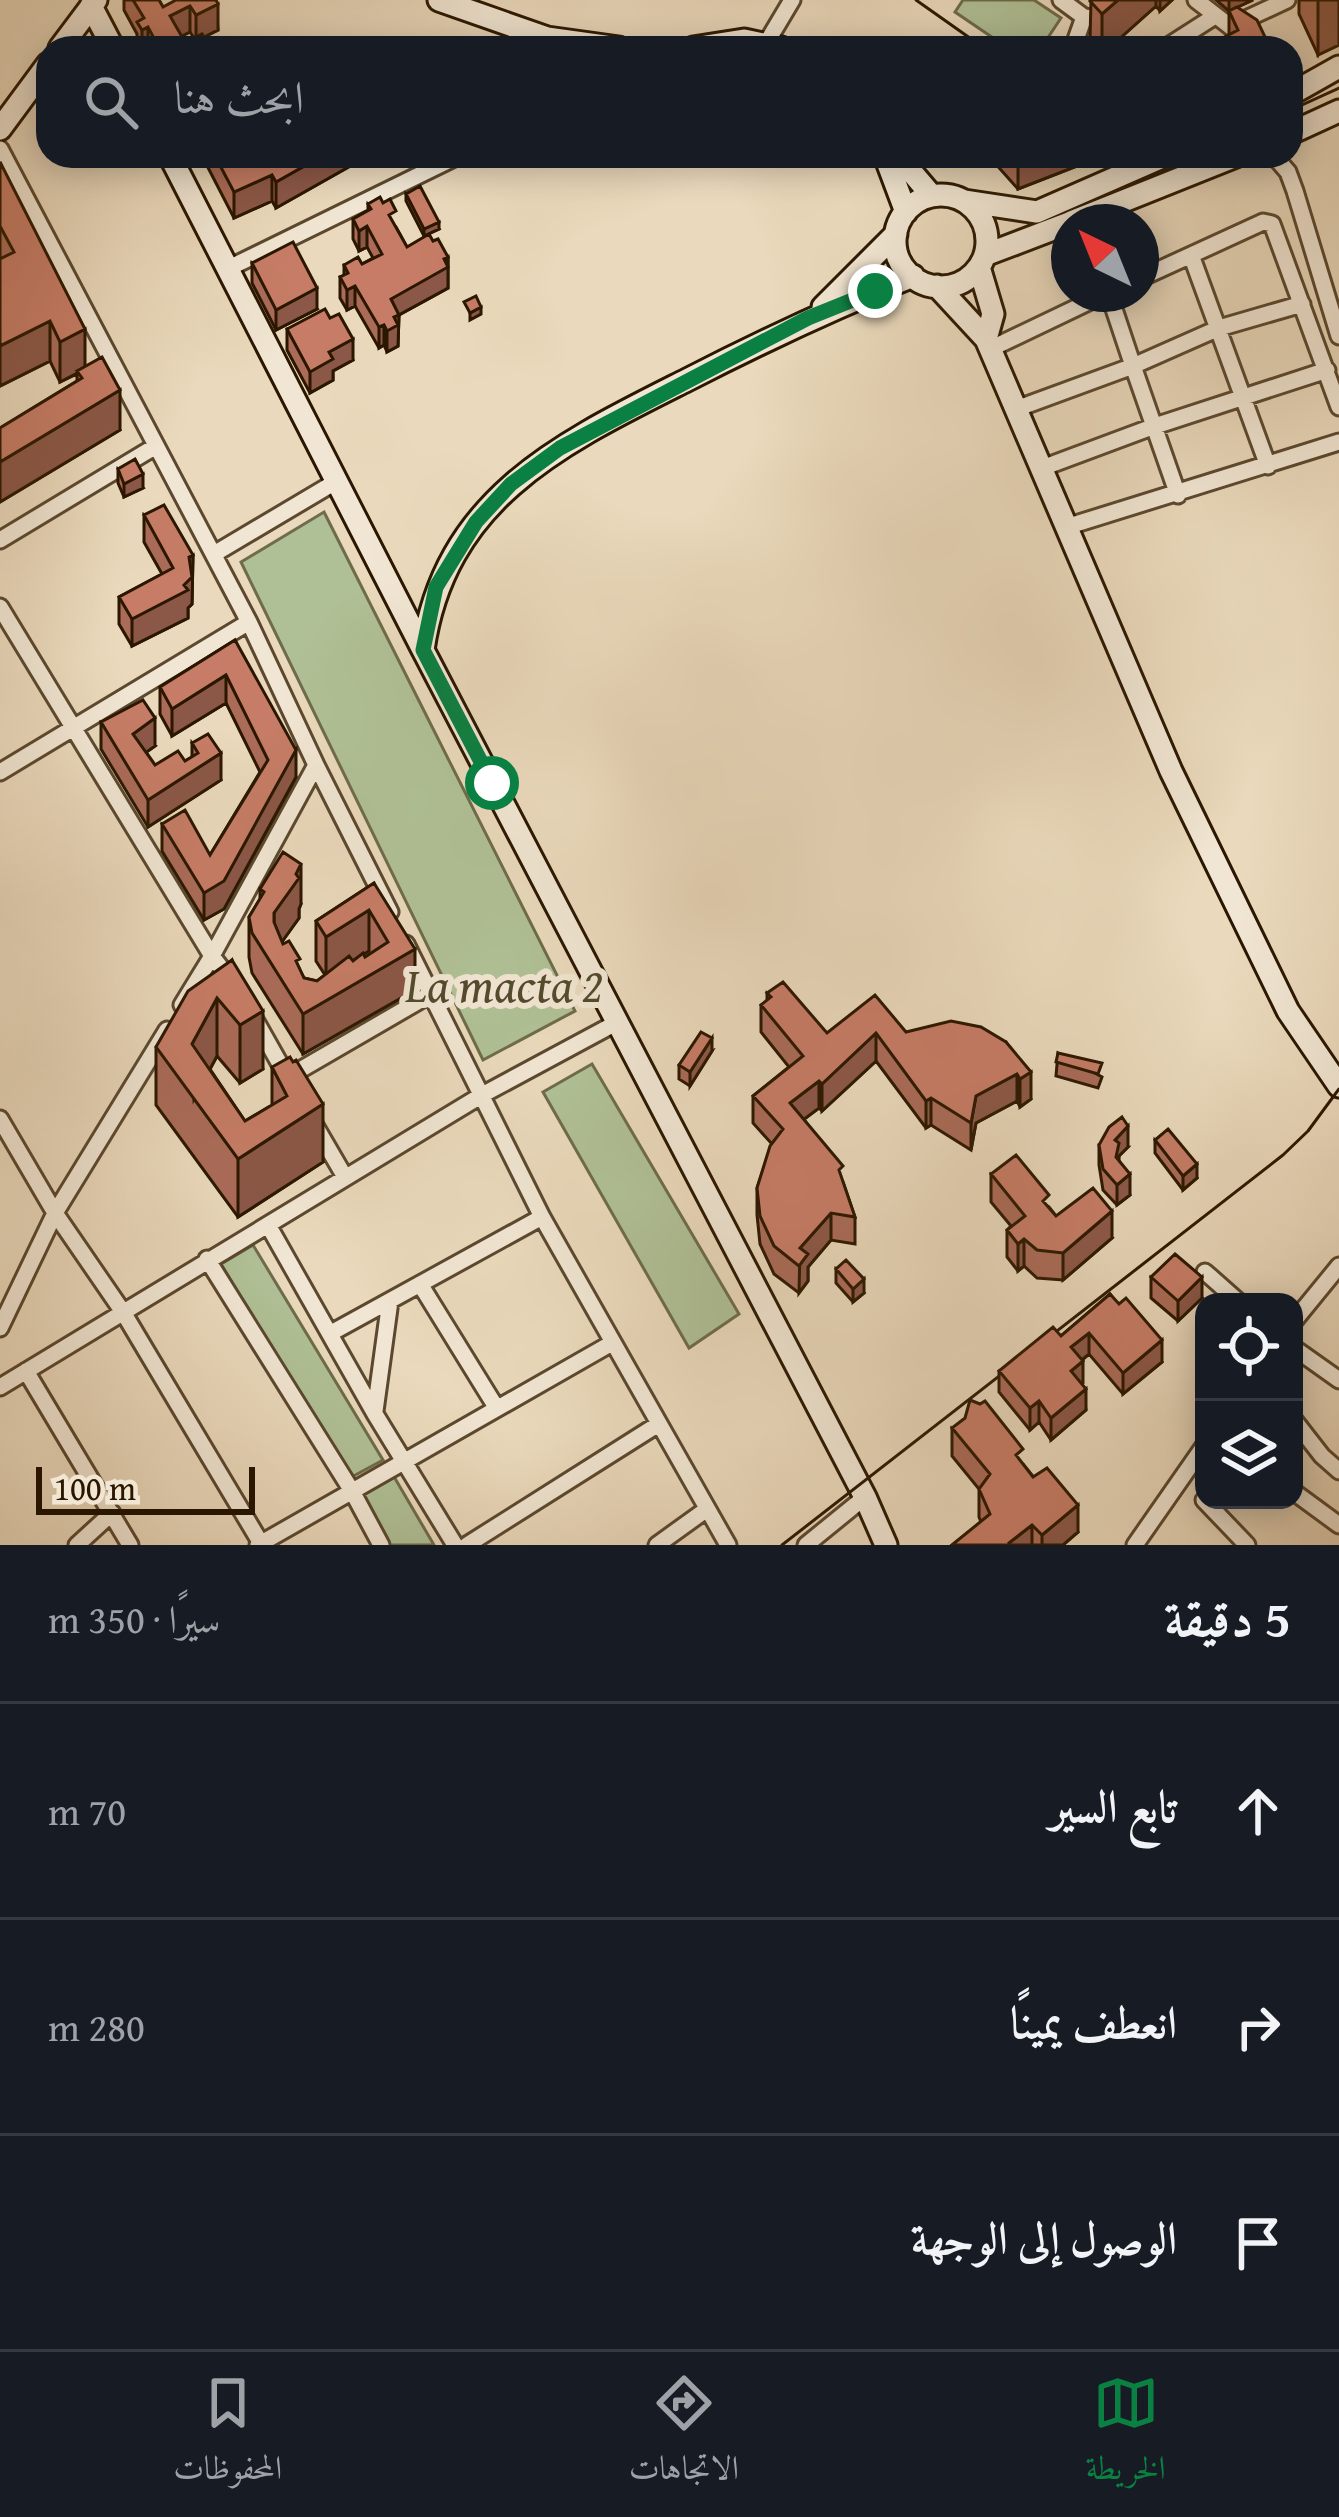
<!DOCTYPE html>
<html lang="ar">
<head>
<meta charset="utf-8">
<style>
  :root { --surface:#171b24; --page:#20242c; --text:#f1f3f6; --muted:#9ea1a6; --line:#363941; --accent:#0b8043 }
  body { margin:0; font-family:"Gentium Book Plus",Amiri,serif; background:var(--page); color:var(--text); direction:rtl }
  .controls { position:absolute; right:36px; bottom:36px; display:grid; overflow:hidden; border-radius:24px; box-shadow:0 6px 30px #0003 }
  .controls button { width:108px; height:108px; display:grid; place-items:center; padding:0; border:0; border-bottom:3px solid var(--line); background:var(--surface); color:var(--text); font:60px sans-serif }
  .compass { position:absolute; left:1051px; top:204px; width:108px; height:108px; border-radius:50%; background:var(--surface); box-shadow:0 6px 30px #0003; rotate:317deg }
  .scale { position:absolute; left:36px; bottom:30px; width:219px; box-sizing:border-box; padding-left:12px; border:6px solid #2b1700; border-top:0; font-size:33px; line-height:42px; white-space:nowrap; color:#2b1700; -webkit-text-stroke:9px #f1e6d3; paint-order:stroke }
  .stop { position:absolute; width:36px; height:36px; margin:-27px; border:9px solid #0b8043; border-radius:50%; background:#fff }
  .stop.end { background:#0b8043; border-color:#fff; box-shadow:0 3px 12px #0008 }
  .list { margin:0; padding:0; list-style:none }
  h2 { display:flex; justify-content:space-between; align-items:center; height:156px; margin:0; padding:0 48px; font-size:51px }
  h2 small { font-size:39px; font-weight:400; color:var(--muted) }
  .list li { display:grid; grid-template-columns:78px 1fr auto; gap:36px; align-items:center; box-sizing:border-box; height:216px; padding:0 48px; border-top:3px solid var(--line) }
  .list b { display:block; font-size:45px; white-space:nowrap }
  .list em { font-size:39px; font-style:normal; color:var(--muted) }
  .icon { flex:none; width:66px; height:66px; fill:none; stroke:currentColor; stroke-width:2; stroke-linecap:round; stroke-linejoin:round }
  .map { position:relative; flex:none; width:1339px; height:1545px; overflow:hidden; direction:ltr }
  .search { position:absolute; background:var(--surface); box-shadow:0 6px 30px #0003; left:36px; right:36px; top:36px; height:132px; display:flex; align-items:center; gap:30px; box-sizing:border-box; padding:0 42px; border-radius:36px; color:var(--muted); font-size:45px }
  .sheet { height:804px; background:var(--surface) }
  nav { display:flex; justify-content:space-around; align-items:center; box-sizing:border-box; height:168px; border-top:3px solid var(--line); background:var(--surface); font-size:33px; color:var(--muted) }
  nav a { display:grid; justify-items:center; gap:6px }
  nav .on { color:var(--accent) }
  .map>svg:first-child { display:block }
  .green { fill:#b0c096; stroke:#6e6c4b; stroke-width:3 }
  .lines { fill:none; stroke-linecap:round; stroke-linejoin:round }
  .street-casing { stroke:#5b482f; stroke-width:21 }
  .secondary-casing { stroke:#2b1700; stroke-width:27 }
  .street { stroke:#f1e6d3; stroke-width:15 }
  .secondary { stroke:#f1e6d3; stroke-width:21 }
  .tram { stroke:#2b1700; stroke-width:3 }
  .wall { fill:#aa6b58; stroke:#2b1700; stroke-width:3; fill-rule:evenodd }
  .shaded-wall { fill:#8b5747; stroke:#2b1700; stroke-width:3 }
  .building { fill:#c67c66; stroke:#2b1700; stroke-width:3 }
  .route { stroke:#0b8043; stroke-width:15 }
  .labels { text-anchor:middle; stroke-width:12; stroke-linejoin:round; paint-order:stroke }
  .park-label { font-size:48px; font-style:italic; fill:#534a2d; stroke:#f1e6d3 }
</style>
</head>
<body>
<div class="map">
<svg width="1339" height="1545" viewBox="0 0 1339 1545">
  <rect width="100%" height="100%" fill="#ead9bc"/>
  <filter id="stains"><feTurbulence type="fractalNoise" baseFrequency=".00167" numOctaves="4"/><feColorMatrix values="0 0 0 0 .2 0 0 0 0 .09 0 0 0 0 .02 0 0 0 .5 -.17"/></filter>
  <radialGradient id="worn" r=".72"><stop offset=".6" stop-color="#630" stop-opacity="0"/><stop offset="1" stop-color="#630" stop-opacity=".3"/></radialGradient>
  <!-- green -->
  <path class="green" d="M 963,0 L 1034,0 L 1061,18 L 1041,48 L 1008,48 L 955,12 Z
    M 324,512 L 575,1011 L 483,1060 L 241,562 Z
    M 592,1064 L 739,1314 L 689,1348 L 543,1092 Z
    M 253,1245 L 383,1460 L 348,1479 L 221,1264 Z
    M 393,1475 L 434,1545 L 385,1545 L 357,1497 Z"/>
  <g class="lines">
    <!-- street casing -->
    <g class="street-casing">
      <path id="street" d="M 1061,0 L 1084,17 L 1093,18 L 1116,0
        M 1196,0 L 1258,48
        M 1233,25 L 1287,0
        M 767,42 L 792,0
        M 1073,48 L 1084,17
        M 1165,48 L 1215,16
        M 0,149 L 249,622 L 0,772
        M 1274,156 L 1288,172 L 1295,191 L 1339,336
        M 1191,255 L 1268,466
        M 229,268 L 458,156
        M 1141,278 L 1263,222 L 1272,224 L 1339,407
        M 990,349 L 1105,294
        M 1016,409 L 1133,366 L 1109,294
        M 1042,468 L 1152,427 L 1327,370
        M 1178,495 L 1133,366 L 1219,328 L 1302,304
        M 1066,527 L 1339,442
        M 0,540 L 156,446
        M 214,554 L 337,481
        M 0,607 L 212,956
        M 316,765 L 390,912
        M 406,944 L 542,1217 L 728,1545
        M 212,956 L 316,765 L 249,622
        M 182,1005 L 212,956 L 232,982
        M 254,1018 L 289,1080
        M 288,1077 L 431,994
        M 0,1119 L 55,1213 L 123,1312 L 262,1545
        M 313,1122 L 345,1177
        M 268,1225 L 375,1414 L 455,1545
        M 207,1259 L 352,1491 L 381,1545
        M 1205,1272 L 1239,1302
        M 420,1284 L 496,1407
        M 1294,1321 L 1339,1266
        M 0,1328 L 55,1213 L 167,1030
        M 331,1333 L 542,1217
        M 1294,1348 L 1339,1380
        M 26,1371 L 130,1545
        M 0,1387 L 482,1095 L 616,1023
        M 375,1411 L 390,1301
        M 1294,1420 L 1322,1456 L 1339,1471
        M 1294,1492 L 1339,1525
        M 1204,1500 L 1247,1545
        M 77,1545 L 112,1513
        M 258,1545 L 612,1343
        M 467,1545 L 657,1425
        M 657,1545 L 707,1509
        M 806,1545 L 865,1497
        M 1135,1545 L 1204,1446"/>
    </g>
    <!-- secondary casing -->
    <g class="secondary-casing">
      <path id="secondary" d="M 439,0 L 547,38 L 619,48
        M 91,6 L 113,48
        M 60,48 L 96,0
        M 693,48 L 744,40 L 781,48
        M 1291,94 L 1339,67
        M 0,129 L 48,64
        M 1291,133 L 1339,111
        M 170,156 L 423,650
        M 885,156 L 906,212
        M 898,156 L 932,196
        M895 241a46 46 0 1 1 92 0a46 46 0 1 1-92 0Z
        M 964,201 L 1037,212 L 1165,156
        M 1071,222 L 1236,156
        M 985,255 L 1069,223
        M 979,267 L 993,314 L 986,339
        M 937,286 L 986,339 L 1171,771 L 1288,1011 L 1339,1086
        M 823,307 L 896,234
        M 886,1545 L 865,1497 L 423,650 C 445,497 562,443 687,380 C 761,342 835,307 913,276"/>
    </g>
    <!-- street -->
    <use href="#street" class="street"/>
    <!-- secondary -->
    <use href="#secondary" class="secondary"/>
    <!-- tram -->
    <path class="tram" d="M 916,0 L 984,48
      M 1291,110 L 1339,88
      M 1127,156 C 1153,168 1178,168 1204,156
      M 782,1545 L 1283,1155 L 1308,1131 L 1339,1089"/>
  </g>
  <!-- wall -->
  <path class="wall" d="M 124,0 L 159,0 L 163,7 L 216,0 L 218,30 L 204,37 L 210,48 L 137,48 L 137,34 L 124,10 ZM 190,32 L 194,38 L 185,42 L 181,36 Z
    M 1091,0 L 1172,0 L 1160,11 L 1156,6 L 1109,48 L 1096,48 L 1090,41 Z
    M 1216,0 L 1253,0 L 1229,11 Z
    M 1299,0 L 1339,0 L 1318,55 L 1299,14 Z
    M 1229,11 L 1266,48 L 1229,35 Z
    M 202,156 L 368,156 L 276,208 L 272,201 L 234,218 Z
    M 981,156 L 1090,156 L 1090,161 L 1018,189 L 993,161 Z
    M 0,162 L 85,366 L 120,430 L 0,502 L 0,428 L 77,381 L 77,374 L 60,382 L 50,361 L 0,386 Z
    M 406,194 L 439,229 L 424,236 L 406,201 Z
    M 368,204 L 396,227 L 407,247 L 433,241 L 448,257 L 448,288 L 399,315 L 398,346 L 387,352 L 384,345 L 379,348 L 355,306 L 347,310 L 340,298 L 340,277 L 344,276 L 344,265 L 362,264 L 373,258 L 367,247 L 359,251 L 353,239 L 353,219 L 368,210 Z
    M 252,263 L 317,309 L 276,330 L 252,283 Z
    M 330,318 L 353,360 L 333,371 L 333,380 L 310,393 L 287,350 L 287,329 Z
    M 118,469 L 143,488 L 124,497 L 118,483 Z
    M 144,515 L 193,555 L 192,604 L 188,608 L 188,618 L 132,646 L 119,624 L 119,597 L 162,574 L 144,542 Z
    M 235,640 L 296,777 L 224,909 L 204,920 L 162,851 L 162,824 L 210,855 L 260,772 L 226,703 L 172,736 L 160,714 L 160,687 Z
    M 101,722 L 155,746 L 146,752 L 155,765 L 185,761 L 192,757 L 192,743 L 221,780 L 148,827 L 101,749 Z
    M 374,883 L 415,990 L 303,1054 L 252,973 L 249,957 L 249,917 L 260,899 L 260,889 L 301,904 L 299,909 L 299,918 L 282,941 L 304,978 L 317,981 L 325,975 L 316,961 L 316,921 Z
    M 232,960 L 263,1069 L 240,1083 L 217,1056 L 210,1069 L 245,1121 L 272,1105 L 272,1067 L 323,1162 L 238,1217 L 156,1105 L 156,1047 Z
    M 767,993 L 827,1033 L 906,1032 L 1006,1042 L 1031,1099 L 1020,1107 L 1017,1101 L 976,1123 L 971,1150 L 931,1125 L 926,1128 L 876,1061 L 822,1111 L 819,1108 L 804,1119 L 843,1182 L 855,1217 L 855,1244 L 831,1240 L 808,1267 L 808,1281 L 799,1293 L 774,1274 L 760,1244 L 757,1215 L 757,1188 L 772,1144 L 753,1123 L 753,1096 L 789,1067 L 761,1032 L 761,1005 L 767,1001 Z
    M 712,1051 L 690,1086 L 679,1079 L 679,1065 Z
    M 1058,1053 L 1102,1077 L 1098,1088 L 1056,1076 Z
    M 1155,1140 L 1197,1178 L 1183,1190 L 1155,1153 Z
    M 1099,1145 L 1128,1147 L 1119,1156 L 1119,1160 L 1130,1195 L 1117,1205 L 1103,1190 L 1099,1165 Z
    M 991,1174 L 1049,1207 L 1056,1216 L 1112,1238 L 1063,1280 L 1037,1278 L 1024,1266 L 1018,1271 L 1007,1257 L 1007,1230 L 1011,1226 L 991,1202 Z
    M 836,1269 L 864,1293 L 853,1302 L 836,1283 Z
    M 1151,1277 L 1202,1298 L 1178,1321 L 1151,1298 Z
    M 1110,1294 L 1162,1362 L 1123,1394 L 1089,1354 L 1082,1360 L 1082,1384 L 1086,1410 L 1051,1440 L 1039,1422 L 1030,1430 L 999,1392 L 999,1371 L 1061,1336 Z
    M 952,1428 L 1023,1464 L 1078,1532 L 1063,1545 L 952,1545 L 981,1522 L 979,1517 L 979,1489 L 952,1456 Z"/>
  <!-- shaded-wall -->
  <path class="shaded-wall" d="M 1118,0 L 1156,0 L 1156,6 L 1109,48 L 1102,48 L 1102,14 Z
    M 1160,0 L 1172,0 L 1160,11 Z
    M 1229,0 L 1253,0 L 1229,11 Z
    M 1318,0 L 1339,0 L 1339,45 L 1318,55 Z
    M 218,4 L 218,30 L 196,41 L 196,15 Z
    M 190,6 L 190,32 L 170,42 L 170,16 Z
    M 148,27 L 148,48 L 142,48 L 142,30 Z
    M 1266,39 L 1266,48 L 1248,48 Z
    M 322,156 L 368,156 L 276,208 L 276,182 Z
    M 1034,156 L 1090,156 L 1090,161 L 1018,189 L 1018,162 Z
    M 272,175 L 272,201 L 234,218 L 234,192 Z
    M 439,222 L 439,229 L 424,236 L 424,229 Z
    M 367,226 L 367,247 L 359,251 L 359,231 Z
    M 448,257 L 448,288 L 399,315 L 398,346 L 387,352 L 387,331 L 391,299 Z
    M 355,286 L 355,306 L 347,310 L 347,290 Z
    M 317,288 L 317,309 L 276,330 L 276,310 Z
    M 481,307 L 481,314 L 470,320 L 470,313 Z
    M 50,321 L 50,361 L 0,386 L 0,346 Z
    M 384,325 L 384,345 L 379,348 L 379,327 Z
    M 85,329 L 85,369 L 60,382 L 60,342 Z
    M 353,339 L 353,360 L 333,371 L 333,380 L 310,393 L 310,372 L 329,352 Z
    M 120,390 L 120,430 L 0,502 L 0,462 Z
    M 143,474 L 143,488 L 124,497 L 124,484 Z
    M 193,555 L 192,604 L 188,608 L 188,618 L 132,646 L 132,619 L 189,557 Z
    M 226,675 L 226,703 L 172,736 L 172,709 Z
    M 155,718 L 155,746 L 133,762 L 133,734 Z
    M 296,750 L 296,777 L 224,909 L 204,920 L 204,893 Z
    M 221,753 L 221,780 L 148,827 L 148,800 Z
    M 301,864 L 301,904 L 299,909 L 299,918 L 274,953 L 274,913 Z
    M 369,910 L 369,951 L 326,977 L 326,937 Z
    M 415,949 L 415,990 L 303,1054 L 303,1014 Z
    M 217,998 L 217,1056 L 194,1099 L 192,1044 Z
    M 263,1011 L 263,1069 L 240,1083 L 240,1025 Z
    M 876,1033 L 876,1061 L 822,1111 L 822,1084 Z
    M 712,1038 L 712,1051 L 690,1086 L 690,1072 Z
    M 1031,1072 L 1031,1099 L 1020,1107 L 1020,1079 Z
    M 1017,1074 L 1017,1101 L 976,1123 L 971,1150 L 971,1123 L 976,1096 Z
    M 819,1081 L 819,1108 L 790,1130 L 790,1103 Z
    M 931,1098 L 931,1125 L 926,1128 L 926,1101 Z
    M 323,1104 L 323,1162 L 238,1217 L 238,1159 Z
    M 1128,1126 L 1128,1147 L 1119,1156 L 1116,1177 L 1115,1140 Z
    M 1197,1164 L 1197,1178 L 1183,1190 L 1183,1176 Z
    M 1130,1174 L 1130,1195 L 1117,1205 L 1117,1185 Z
    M 1112,1211 L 1112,1238 L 1063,1280 L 1063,1253 Z
    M 831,1213 L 831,1240 L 808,1267 L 808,1281 L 799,1293 L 800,1248 Z
    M 1024,1239 L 1024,1266 L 1018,1271 L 1018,1244 Z
    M 1202,1277 L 1202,1298 L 1178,1321 L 1178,1301 Z
    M 864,1279 L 864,1293 L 853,1302 L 853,1289 Z
    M 1089,1333 L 1089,1354 L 1071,1369 L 1071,1347 Z
    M 1162,1340 L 1162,1362 L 1123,1394 L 1123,1373 Z
    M 1083,1361 L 1083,1383 L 1071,1392 L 1071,1371 Z
    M 1086,1389 L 1086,1410 L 1051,1440 L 1051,1418 Z
    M 1039,1401 L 1039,1422 L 1030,1430 L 1030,1408 Z
    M 1078,1505 L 1078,1532 L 1063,1545 L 1042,1545 L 1042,1535 Z
    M 1032,1525 L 1032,1545 L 1009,1545 L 1009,1543 Z"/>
  <!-- building -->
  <path class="building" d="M 133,0 L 159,0 L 163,7 L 176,0 L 216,0 L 218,4 L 196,15 L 190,6 L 170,16 L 185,42 L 202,34 L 210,48 L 159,48 L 148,27 L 142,30 L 137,22 L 144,18 Z
    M 1091,0 L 1118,0 L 1102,14 L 1090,1 Z
    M 1237,7 L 1257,20 L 1266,39 L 1248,48 L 1203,48 L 1238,30 L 1229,11 Z
    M 215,156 L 322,156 L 276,182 L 272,175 L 234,192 Z
    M 1013,156 L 1034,156 L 1018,162 Z
    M 0,162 L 85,329 L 60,342 L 50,321 L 0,346 L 0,259 L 14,252 L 0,226 Z
    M 420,186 L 439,222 L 424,229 L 406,194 Z
    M 380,197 L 383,203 L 390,199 L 396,211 L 389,215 L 407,247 L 429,234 L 433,241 L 438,239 L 448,257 L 444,259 L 448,267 L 391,299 L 399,315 L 394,317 L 398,325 L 387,331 L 384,325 L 379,327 L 355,286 L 347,290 L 340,277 L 348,273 L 344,265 L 358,257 L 362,264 L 382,254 L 367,226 L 359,231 L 353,219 L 371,209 L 368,204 Z
    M 293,242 L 317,288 L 276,310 L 252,263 Z
    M 476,296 L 481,307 L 470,313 L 464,302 Z
    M 325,309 L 330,318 L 339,314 L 353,339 L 329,352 L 333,359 L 310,372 L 287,329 Z
    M 102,357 L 120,390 L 0,462 L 0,428 L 82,378 L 77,371 Z
    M 135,459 L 143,474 L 124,484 L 118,469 Z
    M 164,505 L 193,555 L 189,557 L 192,577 L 184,585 L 188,590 L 132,619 L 119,597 L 173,568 L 144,515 Z
    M 235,640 L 296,750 L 224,881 L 204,893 L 162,824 L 185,810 L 210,855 L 268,760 L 226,675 L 172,709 L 160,687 Z
    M 143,700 L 155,718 L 133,734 L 155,765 L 178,751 L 185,761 L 198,753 L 192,743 L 208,734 L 221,753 L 148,800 L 101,722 Z
    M 283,852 L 301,864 L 296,874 L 299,878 L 274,913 L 274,922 L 283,944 L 289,941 L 300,959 L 296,961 L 304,978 L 317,981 L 349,956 L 353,961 L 363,953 L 365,957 L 388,942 L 369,910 L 326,937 L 316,921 L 374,883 L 415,949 L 303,1014 L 252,933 L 249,917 L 264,892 L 260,889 Z
    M 232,960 L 263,1011 L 240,1025 L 217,998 L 192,1044 L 245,1121 L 287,1096 L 272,1067 L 290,1057 L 293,1062 L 296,1060 L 323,1104 L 238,1159 L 156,1047 L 188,991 Z
    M 783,982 L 827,1033 L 875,995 L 906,1032 L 951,1021 L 981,1027 L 1006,1042 L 1031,1072 L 1020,1079 L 1017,1074 L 976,1096 L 971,1123 L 931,1098 L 926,1101 L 876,1033 L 822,1084 L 819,1081 L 790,1103 L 843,1166 L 839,1170 L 855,1217 L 831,1213 L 800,1248 L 808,1254 L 799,1266 L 774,1246 L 760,1216 L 757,1188 L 770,1146 L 783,1129 L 753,1096 L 803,1056 L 761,1005 L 771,997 L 767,993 Z
    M 701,1032 L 712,1038 L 690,1072 L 679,1065 Z
    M 1058,1053 L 1102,1063 L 1098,1074 L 1056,1062 Z
    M 1122,1117 L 1128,1126 L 1115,1140 L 1119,1143 L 1116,1157 L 1130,1174 L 1117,1185 L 1103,1169 L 1099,1145 L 1109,1127 Z
    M 1168,1129 L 1197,1164 L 1183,1176 L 1155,1140 Z
    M 1016,1155 L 1049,1195 L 1043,1201 L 1056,1216 L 1093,1188 L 1112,1211 L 1063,1253 L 1037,1250 L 1024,1239 L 1018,1244 L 1007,1230 L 1025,1216 L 991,1174 Z
    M 1175,1254 L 1202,1277 L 1178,1301 L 1151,1277 Z
    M 846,1260 L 864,1279 L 853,1289 L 836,1269 Z
    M 1110,1294 L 1119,1304 L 1126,1298 L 1162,1340 L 1123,1373 L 1089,1333 L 1071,1347 L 1083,1361 L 1071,1371 L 1086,1389 L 1051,1418 L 1039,1401 L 1030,1408 L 999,1371 L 1053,1327 L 1061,1336 Z
    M 970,1400 L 980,1404 L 985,1401 L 1023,1449 L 1016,1455 L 1033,1477 L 1047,1468 L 1078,1505 L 1042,1535 L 1032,1525 L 1009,1543 L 1010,1545 L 952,1545 L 990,1514 L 979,1489 L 990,1474 L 952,1428 L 965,1418 Z"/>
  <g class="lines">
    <!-- route -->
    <path class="route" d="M 492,783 L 423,650 L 436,587 L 476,522 L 511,484 L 560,448 L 808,318 L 875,291"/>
  </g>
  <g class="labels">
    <!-- park labels -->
    <g class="park-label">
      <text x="504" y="1002">La macta 2</text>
    </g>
  </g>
  <rect width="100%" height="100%" filter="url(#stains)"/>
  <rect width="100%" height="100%" fill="url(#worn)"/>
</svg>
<div class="controls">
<button><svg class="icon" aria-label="locate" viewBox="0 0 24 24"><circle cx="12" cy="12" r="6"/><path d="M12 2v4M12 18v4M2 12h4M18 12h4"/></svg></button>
<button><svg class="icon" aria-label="layers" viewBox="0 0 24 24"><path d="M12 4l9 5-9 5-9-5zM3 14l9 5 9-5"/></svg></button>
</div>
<svg class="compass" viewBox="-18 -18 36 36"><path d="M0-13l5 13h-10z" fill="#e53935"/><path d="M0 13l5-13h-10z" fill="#9ea1a6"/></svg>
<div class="scale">100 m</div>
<div class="stop" style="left:492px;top:783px"></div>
<div class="stop end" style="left:875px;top:291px"></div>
<div class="search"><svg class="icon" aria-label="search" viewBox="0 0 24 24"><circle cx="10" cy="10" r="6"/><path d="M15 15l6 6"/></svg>ابحث هنا</div>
</div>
<section class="sheet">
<h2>5 دقيقة<small>سيرًا · 350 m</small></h2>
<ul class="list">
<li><svg class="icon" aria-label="ahead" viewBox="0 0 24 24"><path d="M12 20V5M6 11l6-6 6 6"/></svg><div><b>تابع السير</b></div><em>70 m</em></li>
<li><svg class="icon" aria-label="right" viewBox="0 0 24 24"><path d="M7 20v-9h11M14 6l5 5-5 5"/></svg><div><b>انعطف يمينًا</b></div><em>280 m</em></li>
<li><svg class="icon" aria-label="arrive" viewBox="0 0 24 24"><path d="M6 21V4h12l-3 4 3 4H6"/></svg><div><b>الوصول إلى الوجهة</b></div></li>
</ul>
</section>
<nav>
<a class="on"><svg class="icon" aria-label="map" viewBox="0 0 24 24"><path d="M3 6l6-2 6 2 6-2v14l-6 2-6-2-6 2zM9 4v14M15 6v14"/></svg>الخريطة</a>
<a><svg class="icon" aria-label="directions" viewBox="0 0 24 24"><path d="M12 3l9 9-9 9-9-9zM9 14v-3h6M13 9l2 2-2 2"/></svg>الاتجاهات</a>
<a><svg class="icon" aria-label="saved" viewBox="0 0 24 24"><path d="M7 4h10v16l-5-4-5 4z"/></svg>المحفوظات</a>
</nav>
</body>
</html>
